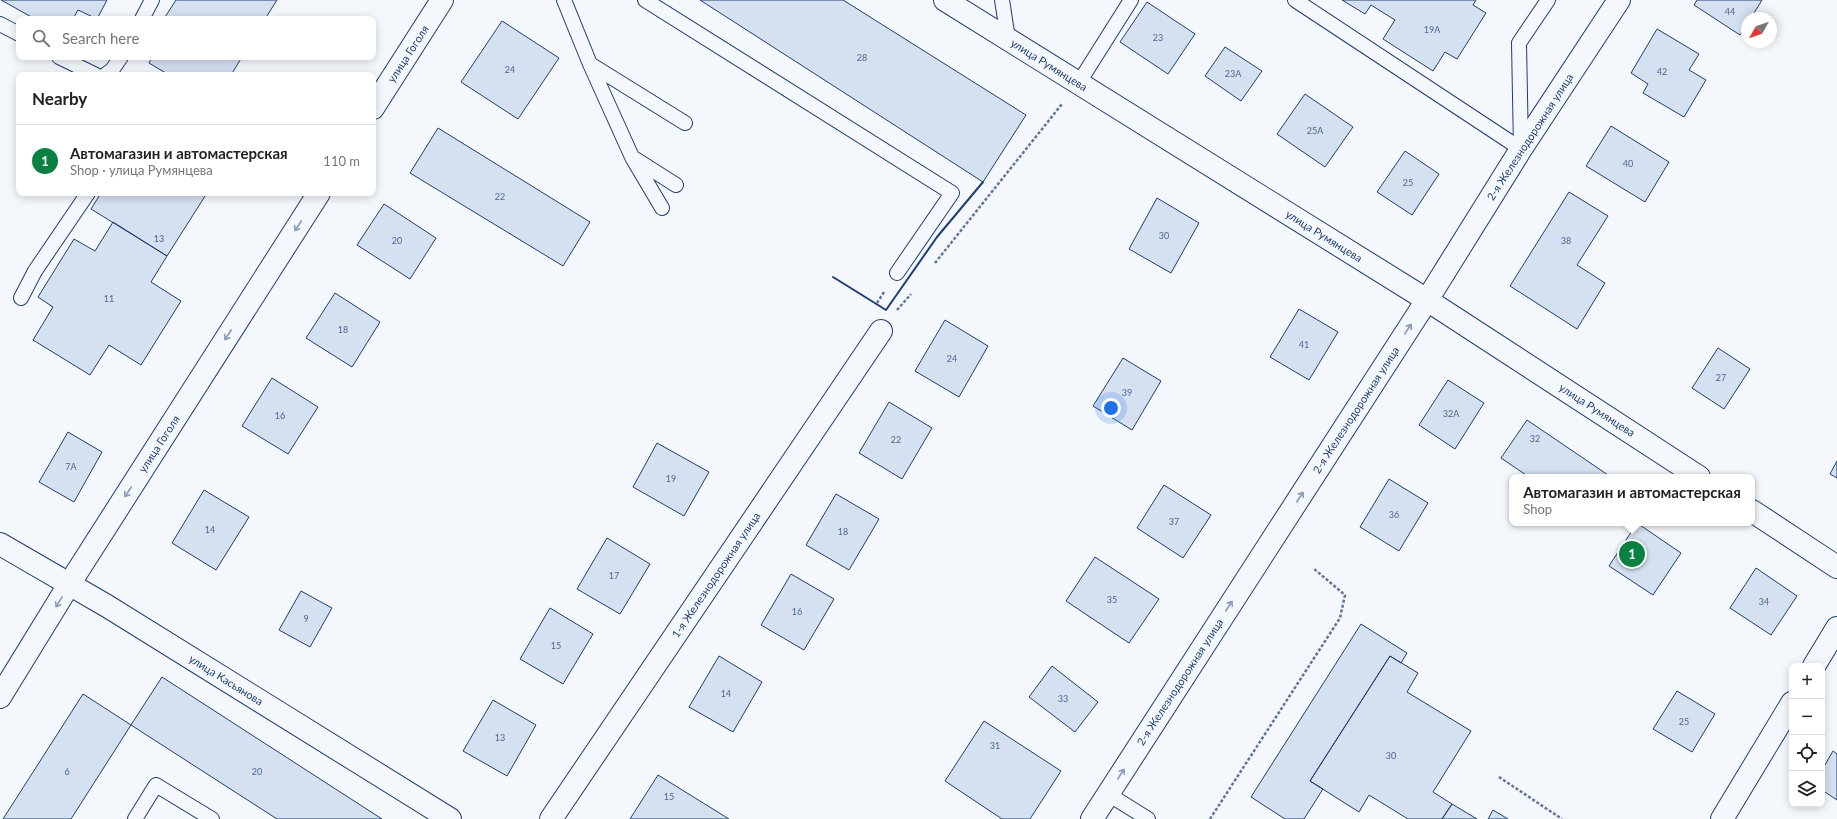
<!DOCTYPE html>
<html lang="en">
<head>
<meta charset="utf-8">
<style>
  :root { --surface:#fff; --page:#f6f6f6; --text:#222; --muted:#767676; --line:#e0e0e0; --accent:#0b8043 }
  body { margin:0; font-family:Lato,sans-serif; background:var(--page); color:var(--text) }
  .controls { position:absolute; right:12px; bottom:12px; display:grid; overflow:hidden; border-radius:8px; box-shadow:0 2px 10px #0003 }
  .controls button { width:36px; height:36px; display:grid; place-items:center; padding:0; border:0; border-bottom:1px solid var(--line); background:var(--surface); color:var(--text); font:20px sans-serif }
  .compass { position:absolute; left:1741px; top:12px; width:36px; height:36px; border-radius:50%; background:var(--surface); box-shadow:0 2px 10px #0003; rotate:230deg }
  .you { position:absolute; left:1111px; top:408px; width:14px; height:14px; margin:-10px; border:3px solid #fff; border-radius:50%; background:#1a73e8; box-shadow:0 0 0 6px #1a73e833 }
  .badge { display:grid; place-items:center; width:26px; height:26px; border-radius:50%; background:var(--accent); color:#fff; font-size:13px; font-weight:700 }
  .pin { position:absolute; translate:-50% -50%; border:2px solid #fff; box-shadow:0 1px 4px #0006 }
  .popup { position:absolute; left:1509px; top:474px; width:246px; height:52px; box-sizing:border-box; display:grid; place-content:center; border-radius:8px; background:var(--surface); filter:drop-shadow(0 1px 3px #0005); font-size:13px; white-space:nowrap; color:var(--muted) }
  .popup b { font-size:15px; color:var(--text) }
  .popup::after { content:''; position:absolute; left:50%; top:100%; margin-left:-8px; border:8px solid transparent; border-top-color:var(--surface) }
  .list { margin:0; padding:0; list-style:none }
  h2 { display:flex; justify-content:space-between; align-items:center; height:52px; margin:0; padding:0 16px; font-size:17px }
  h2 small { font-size:13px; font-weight:400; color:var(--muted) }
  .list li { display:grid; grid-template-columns:26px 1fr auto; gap:12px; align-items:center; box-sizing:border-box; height:72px; padding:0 16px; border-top:1px solid var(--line) }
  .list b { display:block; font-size:15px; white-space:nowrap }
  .list p { margin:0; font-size:13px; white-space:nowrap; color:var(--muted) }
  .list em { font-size:13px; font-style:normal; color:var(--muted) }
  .icon { flex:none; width:22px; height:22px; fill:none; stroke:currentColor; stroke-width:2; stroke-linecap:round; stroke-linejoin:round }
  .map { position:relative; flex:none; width:1837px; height:819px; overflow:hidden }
  .search { position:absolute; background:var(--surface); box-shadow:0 2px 10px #0003; left:16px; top:16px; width:360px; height:44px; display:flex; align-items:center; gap:10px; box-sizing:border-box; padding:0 14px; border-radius:8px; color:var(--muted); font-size:15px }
  .panel { position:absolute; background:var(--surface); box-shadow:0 2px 10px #0003; left:16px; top:72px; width:360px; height:124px; border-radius:8px }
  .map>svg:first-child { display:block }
  .building { fill:#d5e0f0; stroke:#1d3f73 }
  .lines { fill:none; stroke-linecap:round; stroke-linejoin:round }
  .service-casing { stroke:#1d3f73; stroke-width:16 }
  .minor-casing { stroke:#1d3f73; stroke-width:24 }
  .secondary-casing { stroke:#1d3f73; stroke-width:24 }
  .path { stroke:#5e769c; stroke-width:2.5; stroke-dasharray:3 2; stroke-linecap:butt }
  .service { stroke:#f4f7fb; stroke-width:14 }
  .minor { stroke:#f4f7fb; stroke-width:22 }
  .secondary { stroke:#f4f7fb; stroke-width:22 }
  .wall { stroke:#1d3f73; stroke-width:2 }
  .oneway { stroke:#889bb7 }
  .labels { text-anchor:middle; stroke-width:3; stroke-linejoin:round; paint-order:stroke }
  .number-label { font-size:9px; fill:#4b6792 }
  .street-label { font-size:11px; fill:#1d3f73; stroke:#f4f7fb }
</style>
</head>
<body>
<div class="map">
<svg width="1837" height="819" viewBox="0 0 1837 819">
  <rect width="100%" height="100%" fill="#f4f7fb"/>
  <!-- building -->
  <path class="building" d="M 1,0 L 107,0 L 97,19 L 78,10 L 73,19 L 35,19 Z
    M 176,0 L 277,0 L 265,19 L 168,19 L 165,17 Z
    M 700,0 L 843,0 L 1026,115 L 983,182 Z
    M 1342,0 L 1476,0 L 1473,5 L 1486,13 L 1457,59 L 1445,52 L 1433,71 L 1383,39 L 1395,20 L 1371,5 L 1365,14 Z
    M 1697,0 L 1762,0 L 1751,18 L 1747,18 L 1747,24 L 1740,35 L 1694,5 Z
    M 1147,2 L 1195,34 L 1168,74 L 1120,42 Z
    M 502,21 L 559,58 L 518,119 L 461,82 Z
    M 1657,29 L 1699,54 L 1689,70 L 1706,80 L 1684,117 L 1643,93 L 1648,84 L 1631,73 Z
    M 1225,47 L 1262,71 L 1241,101 L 1205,76 Z
    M 152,57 L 242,57 L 231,75 L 169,75 L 149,63 Z
    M 1305,94 L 1353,127 L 1325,167 L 1277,134 Z
    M 1611,126 L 1669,162 L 1645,202 L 1586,166 Z
    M 438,128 L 590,222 L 563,266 L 410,173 Z
    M 1405,151 L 1439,174 L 1412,215 L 1377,192 Z
    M 1569,192 L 1608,216 L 1577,265 L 1605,283 L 1577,329 L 1510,286 Z
    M 101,193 L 207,193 L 167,256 L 91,209 Z
    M 1157,198 L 1199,223 L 1171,273 L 1129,249 Z
    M 384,204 L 436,238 L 410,279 L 357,245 Z
    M 113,222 L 167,256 L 151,282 L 181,301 L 141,365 L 109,345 L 90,375 L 33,340 L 53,307 L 38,297 L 74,239 L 95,251 Z
    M 335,293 L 380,322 L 352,367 L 306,338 Z
    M 1299,309 L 1338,332 L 1309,380 L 1270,357 Z
    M 945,320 L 988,346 L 959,397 L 915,371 Z
    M 1718,348 L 1750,369 L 1724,409 L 1692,388 Z
    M 1123,358 L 1161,381 L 1132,430 L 1093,406 Z
    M 272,378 L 318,407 L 288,454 L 242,426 Z
    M 1448,380 L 1484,403 L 1455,449 L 1419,425 Z
    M 889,402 L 932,428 L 902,479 L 859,453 Z
    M 1527,420 L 1611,477 L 1529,477 L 1501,458 Z
    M 68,432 L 102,452 L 74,502 L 39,482 Z
    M 657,443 L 709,472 L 684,516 L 633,487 Z
    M 1837,461 L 1837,478 L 1830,474 Z
    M 1389,479 L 1428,503 L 1399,551 L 1360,527 Z
    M 1164,485 L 1211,515 L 1183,558 L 1137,528 Z
    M 204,490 L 249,517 L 216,570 L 172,543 Z
    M 836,494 L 879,519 L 849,570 L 806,545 Z
    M 1637,523 L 1681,553 L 1653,595 L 1609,566 Z
    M 607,538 L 650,564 L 620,614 L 577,589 Z
    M 1095,557 L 1159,599 L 1129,643 L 1066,601 Z
    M 1756,568 L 1797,596 L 1771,635 L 1730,608 Z
    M 791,574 L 834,599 L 804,650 L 761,625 Z
    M 301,591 L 332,608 L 310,647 L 279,630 Z
    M 550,608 L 593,634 L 563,684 L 520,659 Z
    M 1361,624 L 1407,653 L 1401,663 L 1390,656 L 1310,781 L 1323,789 L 1304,819 L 1285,819 L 1251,797 Z
    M 719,656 L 762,682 L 733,732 L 689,707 Z
    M 1390,656 L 1418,673 L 1407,692 L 1471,731 L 1433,792 L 1452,804 L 1442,819 L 1408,819 L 1369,795 L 1359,812 L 1310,781 Z
    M 1052,666 L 1098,702 L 1075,732 L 1029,697 Z
    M 162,677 L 382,819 L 277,819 L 131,725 Z
    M 1677,691 L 1715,714 L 1692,752 L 1653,729 Z
    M 83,694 L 131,725 L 71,819 L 3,819 Z
    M 493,700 L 536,725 L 507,776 L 463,751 Z
    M 984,721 L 1061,771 L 1030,819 L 1002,819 L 945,781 Z
    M 1833,751 L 1837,754 L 1837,800 L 1822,790 L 1822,770 Z
    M 658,775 L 729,819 L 630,819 Z
    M 1452,804 L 1477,819 L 1442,819 Z
    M 1493,810 L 1508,819 L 1488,819 Z"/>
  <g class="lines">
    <!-- service casing -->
    <g class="service-casing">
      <path id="service" d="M 564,0 L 590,64 L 685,123
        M 645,0 L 952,193 L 897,273
        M 1002,0 L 1008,39
        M 1295,0 L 1521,149 L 1519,43 L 1548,0
        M 142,19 L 152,0
        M 0,24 L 19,34
        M 59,57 L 96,75
        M 590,64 L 632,157 L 676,185
        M 105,75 L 112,70 L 121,57
        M 1078,84 L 1131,0
        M 633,159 L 662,208
        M 21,298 L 35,271 L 88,193
        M 1108,794 L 1148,819
        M 135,819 L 156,785 L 212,819"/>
    </g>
    <!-- minor casing -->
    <g class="minor-casing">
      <path id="minor" d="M 945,0 L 1427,300 L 1699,477
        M 1752,511 L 1837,567
        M 0,544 L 107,606 L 450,819
        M 1814,666 L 1837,628
        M 551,819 L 881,331
        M 1722,819 L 1792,703"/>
    </g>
    <!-- secondary casing -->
    <g class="secondary-casing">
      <path id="secondary" d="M 373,108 L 442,0
        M 0,697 L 70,583 L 319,193
        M 1092,819 L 1427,300 L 1521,149 L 1619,0"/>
    </g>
    <!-- path -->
    <path class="path" d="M 935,263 L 1062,104
      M 877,303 L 884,292
      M 897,310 L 911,294
      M 1499,777 L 1562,819
      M 1210,819 L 1340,618 L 1345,595 L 1313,568"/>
    <!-- service -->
    <use href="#service" class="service"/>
    <!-- minor -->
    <use href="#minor" class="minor"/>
    <!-- secondary -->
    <use href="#secondary" class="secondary"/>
    <!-- wall -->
    <path class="wall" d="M 833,277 L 886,310 L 937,237 L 983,182"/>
  </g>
  <!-- one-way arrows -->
  <defs><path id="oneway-shaft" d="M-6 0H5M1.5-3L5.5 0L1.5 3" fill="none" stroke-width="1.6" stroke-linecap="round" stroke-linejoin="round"/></defs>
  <g class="oneway">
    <use href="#oneway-shaft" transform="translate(298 226) rotate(123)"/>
    <use href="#oneway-shaft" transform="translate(1408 329) rotate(-57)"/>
    <use href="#oneway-shaft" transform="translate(228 335) rotate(123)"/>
    <use href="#oneway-shaft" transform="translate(128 492) rotate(123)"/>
    <use href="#oneway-shaft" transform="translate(1300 497) rotate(-57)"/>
    <use href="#oneway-shaft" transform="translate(59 602) rotate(122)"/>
    <use href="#oneway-shaft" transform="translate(1229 606) rotate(-57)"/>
    <use href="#oneway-shaft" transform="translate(1121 774) rotate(-57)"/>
  </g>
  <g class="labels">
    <!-- number labels -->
    <g class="number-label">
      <text x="1730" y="15">44</text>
      <text x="1432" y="33">19А</text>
      <text x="1158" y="41">23</text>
      <text x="862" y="61">28</text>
      <text x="510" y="73">24</text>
      <text x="1662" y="75">42</text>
      <text x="1233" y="77">23А</text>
      <text x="1315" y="134">25А</text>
      <text x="1628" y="167">40</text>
      <text x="1408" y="186">25</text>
      <text x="500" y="200">22</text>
      <text x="1164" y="239">30</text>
      <text x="159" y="242">13</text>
      <text x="397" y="244">20</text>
      <text x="1566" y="244">38</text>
      <text x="109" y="302">11</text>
      <text x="343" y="333">18</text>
      <text x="1304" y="348">41</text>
      <text x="952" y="362">24</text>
      <text x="1721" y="381">27</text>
      <text x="1127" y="396">39</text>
      <text x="1451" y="417">32А</text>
      <text x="280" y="419">16</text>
      <text x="1535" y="442">32</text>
      <text x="896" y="443">22</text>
      <text x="71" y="470">7А</text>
      <text x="671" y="482">19</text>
      <text x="1394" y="518">36</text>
      <text x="1174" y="525">37</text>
      <text x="210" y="533">14</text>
      <text x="843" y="535">18</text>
      <text x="614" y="579">17</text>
      <text x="1112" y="603">35</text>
      <text x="1764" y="605">34</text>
      <text x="797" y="615">16</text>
      <text x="306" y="622">9</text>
      <text x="556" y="649">15</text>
      <text x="726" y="697">14</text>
      <text x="1063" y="702">33</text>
      <text x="1684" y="725">25</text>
      <text x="500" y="741">13</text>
      <text x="995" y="749">31</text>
      <text x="1391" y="759">30</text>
      <text x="67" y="775">6</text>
      <text x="257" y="775">20</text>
      <text x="669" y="800">15</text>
    </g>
    <!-- street labels -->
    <g class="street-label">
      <text transform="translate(408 54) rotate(-57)" y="4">улица Гоголя</text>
      <text transform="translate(1049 65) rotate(32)" y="4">улица Румянцева</text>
      <text transform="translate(1530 137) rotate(-57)" y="4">2-я Железнодорожная улица</text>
      <text transform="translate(1324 236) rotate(32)" y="4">улица Румянцева</text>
      <text transform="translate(1356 410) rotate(-57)" y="4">2-я Железнодорожная улица</text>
      <text transform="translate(1597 410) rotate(33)" y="4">улица Румянцева</text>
      <text transform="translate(159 444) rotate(-57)" y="4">улица Гоголя</text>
      <text transform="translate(716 575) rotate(-56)" y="4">1-я Железнодорожная улица</text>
      <text transform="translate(226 680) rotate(32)" y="4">улица Касьянова</text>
      <text transform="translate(1180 682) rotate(-57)" y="4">2-я Железнодорожная улица</text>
    </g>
  </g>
</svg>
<div class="controls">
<button>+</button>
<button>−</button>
<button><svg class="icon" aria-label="locate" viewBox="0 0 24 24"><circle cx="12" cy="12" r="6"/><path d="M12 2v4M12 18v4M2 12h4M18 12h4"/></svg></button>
<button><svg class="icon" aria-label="layers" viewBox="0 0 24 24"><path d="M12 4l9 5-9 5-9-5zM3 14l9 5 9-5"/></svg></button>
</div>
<svg class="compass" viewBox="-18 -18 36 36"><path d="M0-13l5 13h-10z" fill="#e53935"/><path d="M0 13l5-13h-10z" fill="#767676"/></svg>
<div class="you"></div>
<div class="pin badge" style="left:1632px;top:554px">1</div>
<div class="popup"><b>Автомагазин и автомастерская</b>Shop</div>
<div class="search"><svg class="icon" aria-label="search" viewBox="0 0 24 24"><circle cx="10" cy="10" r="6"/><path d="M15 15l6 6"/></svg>Search here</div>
<section class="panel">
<h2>Nearby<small></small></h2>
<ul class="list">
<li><span class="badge">1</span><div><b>Автомагазин и автомастерская</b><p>Shop · улица Румянцева</p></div><em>110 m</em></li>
</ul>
</section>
</div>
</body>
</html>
